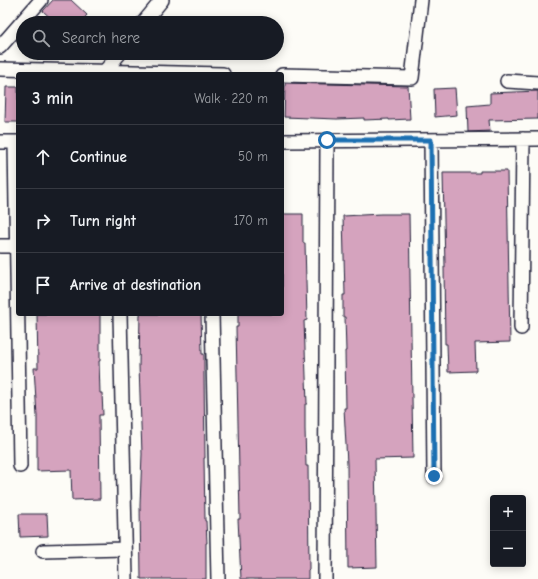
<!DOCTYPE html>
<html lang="en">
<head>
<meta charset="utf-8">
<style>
  :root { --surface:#171b24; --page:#20242c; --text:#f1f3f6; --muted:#9ea1a6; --line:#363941 }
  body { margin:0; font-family:"Comic Neue",sans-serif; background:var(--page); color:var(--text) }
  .controls { position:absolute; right:12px; bottom:12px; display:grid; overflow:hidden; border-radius:4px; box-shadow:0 2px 10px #0003 }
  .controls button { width:36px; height:36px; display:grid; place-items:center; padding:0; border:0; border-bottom:1px solid var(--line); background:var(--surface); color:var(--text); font:20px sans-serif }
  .stop { position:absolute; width:12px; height:12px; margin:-9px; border:3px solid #1f6fb2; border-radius:50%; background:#fff }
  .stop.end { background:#1f6fb2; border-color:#fff; box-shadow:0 1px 4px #0008 }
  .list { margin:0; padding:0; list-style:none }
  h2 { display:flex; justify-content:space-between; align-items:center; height:52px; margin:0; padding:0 16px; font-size:17px }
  h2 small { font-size:13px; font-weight:400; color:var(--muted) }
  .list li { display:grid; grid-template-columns:26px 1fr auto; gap:12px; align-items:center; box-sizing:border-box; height:64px; padding:0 16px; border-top:1px solid var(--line) }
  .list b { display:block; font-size:15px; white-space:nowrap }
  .list em { font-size:13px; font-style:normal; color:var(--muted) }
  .icon { flex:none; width:22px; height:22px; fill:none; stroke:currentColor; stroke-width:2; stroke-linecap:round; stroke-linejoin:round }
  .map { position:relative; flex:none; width:538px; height:579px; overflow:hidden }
  .search { position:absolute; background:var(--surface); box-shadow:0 2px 10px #0003; left:16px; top:16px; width:268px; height:44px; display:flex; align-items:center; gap:10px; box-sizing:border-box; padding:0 14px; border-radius:22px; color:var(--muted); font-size:15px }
  .panel { position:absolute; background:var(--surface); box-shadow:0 2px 10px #0003; left:16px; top:72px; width:268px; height:244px; border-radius:4px }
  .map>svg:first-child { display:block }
  .building { fill:#d5a3be; stroke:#22223b }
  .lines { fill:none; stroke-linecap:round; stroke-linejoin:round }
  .street-casing { stroke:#22223b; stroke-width:16 }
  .street { stroke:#fdfcf7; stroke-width:13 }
  .route { stroke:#1f6fb2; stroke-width:5 }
</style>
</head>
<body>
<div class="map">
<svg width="538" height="579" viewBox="0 0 538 579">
  <rect width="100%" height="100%" fill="#fdfcf7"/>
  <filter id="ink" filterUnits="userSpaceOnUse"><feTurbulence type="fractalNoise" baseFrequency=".025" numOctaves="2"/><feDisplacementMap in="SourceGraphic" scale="8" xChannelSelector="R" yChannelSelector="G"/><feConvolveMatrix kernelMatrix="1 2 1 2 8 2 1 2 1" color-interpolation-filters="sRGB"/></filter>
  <g filter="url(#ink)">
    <!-- building -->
    <path class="building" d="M 53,0 L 71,0 L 87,15 L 80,23 L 56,23 L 43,11 Z
      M 285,83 L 408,86 L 410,119 L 389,120 L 389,119 L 364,120 L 364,118 L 337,119 L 284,117 Z
      M 6,87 L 18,87 L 18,122 L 5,122 Z
      M 455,88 L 457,115 L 435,117 L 434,89 Z
      M 538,91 L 538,119 L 489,120 L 490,131 L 468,132 L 467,106 L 490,104 L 490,93 Z
      M 480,171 L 507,171 L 510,342 L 475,343 L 476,371 L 448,372 L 447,344 L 445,344 L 444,267 L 445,267 L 443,173 L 480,173 Z
      M 282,214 L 303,214 L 303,243 L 305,243 L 307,320 L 304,321 L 307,404 L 305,404 L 305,429 L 306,466 L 308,466 L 309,569 L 308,570 L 308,579 L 241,579 L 238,519 L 240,519 L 236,327 L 238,327 L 238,314 L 282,314 Z
      M 381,214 L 409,214 L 413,458 L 375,459 L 377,567 L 348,568 L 347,464 L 344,408 L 346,408 L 345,351 L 346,351 L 345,317 L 343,317 L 343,295 L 345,295 L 343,216 Z
      M 37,314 L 100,314 L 100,361 L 99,361 L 100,393 L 102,393 L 103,415 L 99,415 L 100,499 L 72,500 L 71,470 L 37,471 L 37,416 L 34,368 L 38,368 Z
      M 140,314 L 201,314 L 202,354 L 204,354 L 204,375 L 205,458 L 204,458 L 205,521 L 206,521 L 207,543 L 206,543 L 206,579 L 141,579 L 140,505 L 142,454 L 139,366 Z
      M 19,514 L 47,514 L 48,536 L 20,537 Z"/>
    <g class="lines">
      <!-- street casing -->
      <g class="street-casing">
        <path id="street" d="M 143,23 L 162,0
          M 0,47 L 41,0
          M 0,69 L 223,74
          M 105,71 L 120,53
          M 282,75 L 412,78 L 421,0
          M 507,81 L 538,83
          M 431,140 L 434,476
          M 282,141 L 538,139
          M 0,142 L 18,142
          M 15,142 L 20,466
          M 0,246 L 17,246
          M 120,314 L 126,579
          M 212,314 L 218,579
          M 521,328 L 523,139
          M 43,551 L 125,549
          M 325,579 L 327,140"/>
      </g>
      <!-- street -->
      <use href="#street" class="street"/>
    </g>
  </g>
  <g class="lines" filter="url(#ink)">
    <!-- route -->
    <path class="route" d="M 327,140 L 431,140 L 434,476"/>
  </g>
</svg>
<div class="controls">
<button>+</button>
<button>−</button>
</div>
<div class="stop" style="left:327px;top:140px"></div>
<div class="stop end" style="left:434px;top:476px"></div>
<div class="search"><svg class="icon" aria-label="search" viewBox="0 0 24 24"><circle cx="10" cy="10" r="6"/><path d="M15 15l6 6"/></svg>Search here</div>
<section class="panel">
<h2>3 min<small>Walk · 220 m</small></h2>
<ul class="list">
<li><svg class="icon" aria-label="ahead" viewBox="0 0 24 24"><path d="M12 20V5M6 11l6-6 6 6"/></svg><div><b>Continue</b></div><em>50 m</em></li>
<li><svg class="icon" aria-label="right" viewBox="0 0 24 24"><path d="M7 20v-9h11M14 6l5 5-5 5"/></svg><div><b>Turn right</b></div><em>170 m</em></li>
<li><svg class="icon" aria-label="arrive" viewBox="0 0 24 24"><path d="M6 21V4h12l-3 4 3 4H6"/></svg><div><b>Arrive at destination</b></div></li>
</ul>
</section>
</div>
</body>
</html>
